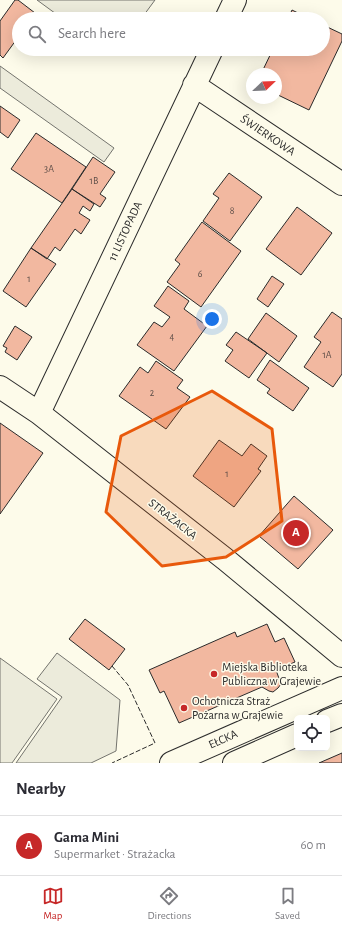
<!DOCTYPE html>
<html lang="en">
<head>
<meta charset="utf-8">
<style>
  :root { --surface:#fff; --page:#f7f7f7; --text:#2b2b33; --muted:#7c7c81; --line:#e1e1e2; --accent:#c62828 }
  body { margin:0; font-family:"Alegreya Sans",sans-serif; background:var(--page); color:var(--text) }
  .controls { position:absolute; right:12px; bottom:12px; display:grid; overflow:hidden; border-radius:6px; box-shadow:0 4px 16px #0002 }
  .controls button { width:36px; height:36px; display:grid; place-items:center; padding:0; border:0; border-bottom:1px solid var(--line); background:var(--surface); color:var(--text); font:20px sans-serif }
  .compass { position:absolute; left:246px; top:68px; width:36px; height:36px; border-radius:50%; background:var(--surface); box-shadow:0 4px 16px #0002; rotate:67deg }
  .you { position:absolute; left:212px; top:319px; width:14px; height:14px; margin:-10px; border:3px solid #fff; border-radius:50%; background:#1a73e8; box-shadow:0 0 0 6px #1a73e833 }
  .badge { display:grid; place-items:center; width:26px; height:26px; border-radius:50%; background:var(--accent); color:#fff; font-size:13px; font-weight:700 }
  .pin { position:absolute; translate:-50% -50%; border:2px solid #fff; box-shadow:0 1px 4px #0006 }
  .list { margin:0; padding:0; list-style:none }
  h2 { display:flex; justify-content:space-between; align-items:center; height:52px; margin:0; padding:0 16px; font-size:17px }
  h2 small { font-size:13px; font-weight:400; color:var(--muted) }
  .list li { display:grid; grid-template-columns:26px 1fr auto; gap:12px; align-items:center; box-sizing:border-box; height:60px; padding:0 16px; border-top:1px solid var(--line) }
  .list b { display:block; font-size:15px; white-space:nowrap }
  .list p { margin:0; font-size:13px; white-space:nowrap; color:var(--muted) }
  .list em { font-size:13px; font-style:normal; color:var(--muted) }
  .icon { flex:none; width:22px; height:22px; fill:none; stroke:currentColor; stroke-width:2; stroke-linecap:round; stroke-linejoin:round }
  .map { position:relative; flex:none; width:342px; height:763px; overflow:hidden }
  .search { position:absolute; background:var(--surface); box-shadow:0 4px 16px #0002; left:12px; right:12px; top:12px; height:44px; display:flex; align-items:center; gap:10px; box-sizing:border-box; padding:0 14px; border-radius:22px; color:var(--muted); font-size:15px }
  .sheet { height:112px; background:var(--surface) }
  nav { display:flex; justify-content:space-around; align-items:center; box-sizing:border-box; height:56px; border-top:1px solid var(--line); background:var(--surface); font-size:11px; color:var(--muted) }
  nav a { display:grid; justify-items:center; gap:2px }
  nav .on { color:var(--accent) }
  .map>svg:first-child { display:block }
  .green { fill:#ecebdb; stroke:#74746e }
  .building { fill:#f2b8a0; stroke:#2b2b2b }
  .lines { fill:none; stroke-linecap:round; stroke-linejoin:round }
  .street-casing { stroke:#2b2b2b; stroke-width:24 }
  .primary-casing { stroke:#2b2b2b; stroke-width:24 }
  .street { stroke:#fdfbea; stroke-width:22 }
  .primary { stroke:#fdfbea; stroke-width:22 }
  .fence { stroke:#2b2b2b; stroke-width:1; stroke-dasharray:5 2; stroke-linecap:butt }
  .marked { fill:#e8590c; fill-opacity:0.2; stroke:#e8590c; stroke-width:3; stroke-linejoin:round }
  .poi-dot { fill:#c62828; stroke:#fdfbea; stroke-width:1.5 }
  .labels { text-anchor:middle; stroke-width:3; stroke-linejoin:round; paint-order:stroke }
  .number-label { font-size:10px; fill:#5d4e48 }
  .street-label { font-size:12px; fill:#2b2b2b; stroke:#fdfbea }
  .poi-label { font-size:12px; fill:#2b2b2b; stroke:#fdfbea; text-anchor:start }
</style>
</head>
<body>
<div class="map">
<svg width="342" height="763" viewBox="0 0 342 763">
  <rect width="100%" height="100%" fill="#fdfbea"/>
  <!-- green -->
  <path class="green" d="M 37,0 L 155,0 L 141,19 L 63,19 Z
    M 0,66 L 114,148 L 104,162 L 0,88 Z
    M 57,653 L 120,700 L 116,751 L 91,763 L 16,763 L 62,697 L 37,679 Z
    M 0,658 L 57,699 L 12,763 L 0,763 Z"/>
  <!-- building -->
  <path class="building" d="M 15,0 L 18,0 L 35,13 L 31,19 L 19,19 L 19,36 L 3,58 L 0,55 L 0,21 Z
    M 292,10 L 310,19 L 288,19 Z
    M 323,25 L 342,34 L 342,41 L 309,110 L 276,94 L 276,74 L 261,74 L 273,49 L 323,49 Z
    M 0,106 L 20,120 L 8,138 L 0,132 Z
    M 36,133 L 86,167 L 62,203 L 11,169 Z
    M 93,157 L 115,172 L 100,194 L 106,198 L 100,207 L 72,189 Z
    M 229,173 L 262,197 L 230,241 L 203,221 L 219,198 L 213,194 Z
    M 72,189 L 94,204 L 90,211 L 83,206 L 79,213 L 90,220 L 81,234 L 75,229 L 60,251 L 55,247 L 47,259 L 31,248 Z
    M 297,207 L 332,233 L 301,275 L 266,249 Z
    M 202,222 L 241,251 L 201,307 L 167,282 L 180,264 L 175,260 Z
    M 31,248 L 56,264 L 26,307 L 3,291 Z
    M 272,276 L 284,284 L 268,307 L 257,299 Z
    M 168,286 L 189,301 L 184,309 L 207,326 L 174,371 L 137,345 L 154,322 L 162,327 L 170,317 L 154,306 Z
    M 332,312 L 342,319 L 342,374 L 333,387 L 304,367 L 321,342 L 314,337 Z
    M 266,313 L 297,336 L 279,362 L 248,339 Z
    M 15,326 L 32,337 L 17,360 L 5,352 L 7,348 L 3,346 Z
    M 236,332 L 267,353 L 249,378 L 225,361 L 233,350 L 226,345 Z
    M 270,360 L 309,388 L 293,411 L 267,393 L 270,389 L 257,380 Z
    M 156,361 L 183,380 L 177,388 L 190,397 L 166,429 L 119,396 L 140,367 L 148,373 Z
    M 0,423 L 43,453 L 0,514 Z
    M 219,440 L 242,456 L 251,444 L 267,456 L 258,469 L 261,471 L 234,507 L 193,476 Z
    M 294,496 L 333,530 L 298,569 L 259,536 Z
    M 85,619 L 125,649 L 109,670 L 69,639 Z
    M 267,624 L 275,642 L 284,638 L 295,662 L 276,670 L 281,684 L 278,688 L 273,692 L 269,691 L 262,687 L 179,723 L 164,691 L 160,693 L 149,670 L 235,632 L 237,637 Z
    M 342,753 L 342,763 L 319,763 Z"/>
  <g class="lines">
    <!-- street casing -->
    <g class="street-casing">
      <path id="street" d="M 226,19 L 235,0
        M 194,85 L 342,184
        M 0,387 L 39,413 L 225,559 L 342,656
        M 39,413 L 212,49"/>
    </g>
    <!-- primary casing -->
    <g class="primary-casing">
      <path id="primary" d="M 327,721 L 342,715
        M 171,763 L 342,688
        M 234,763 L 297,735"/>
    </g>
    <!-- street -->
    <use href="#street" class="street"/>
    <!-- primary -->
    <use href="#primary" class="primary"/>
    <!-- fence -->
    <path class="fence" d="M 112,666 L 128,685 L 155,743 L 112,763"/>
  </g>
  <!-- marked area -->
  <path class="marked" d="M 212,391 L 272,429 L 282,521 L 226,557 L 162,566 L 106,512 L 121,436 Z"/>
  <!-- markers -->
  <g class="poi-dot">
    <circle cx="214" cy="674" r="4"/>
    <circle cx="184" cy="708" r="4"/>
  </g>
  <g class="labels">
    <!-- number labels -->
    <g class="number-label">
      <text x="49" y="172">3A</text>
      <text x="94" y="184">1B</text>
      <text x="232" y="214">8</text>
      <text x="200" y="277">6</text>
      <text x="29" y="282">1</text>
      <text x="172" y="340">4</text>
      <text x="327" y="358">1A</text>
      <text x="152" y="396">2</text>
      <text x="227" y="477">1</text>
    </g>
    <!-- street labels -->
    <g class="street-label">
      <text transform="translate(268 135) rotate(34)" y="4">ŚWIERKOWA</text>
      <text transform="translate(125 231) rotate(-65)" y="4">11 LISTOPADA</text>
      <text transform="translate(173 519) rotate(38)" y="4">STRAŻACKA</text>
      <text transform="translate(223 739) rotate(-24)" y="4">EŁCKA</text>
    </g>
    <!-- poi labels -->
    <g class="poi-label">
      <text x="222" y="671">Miejska Biblioteka<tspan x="222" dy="14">Publiczna w Grajewie</tspan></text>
      <text x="192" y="705">Ochotnicza Straż<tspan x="192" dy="14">Pożarna w Grajewie</tspan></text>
    </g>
  </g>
</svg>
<div class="controls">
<button><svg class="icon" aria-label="locate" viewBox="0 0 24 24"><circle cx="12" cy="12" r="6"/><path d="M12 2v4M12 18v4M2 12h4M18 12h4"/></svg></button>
</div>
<svg class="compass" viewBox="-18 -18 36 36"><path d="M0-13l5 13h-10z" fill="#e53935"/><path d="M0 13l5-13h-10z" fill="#7c7c81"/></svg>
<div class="you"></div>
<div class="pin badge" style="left:296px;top:533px">A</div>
<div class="search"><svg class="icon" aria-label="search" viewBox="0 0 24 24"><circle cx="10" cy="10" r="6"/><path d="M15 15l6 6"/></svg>Search here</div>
</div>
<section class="sheet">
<h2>Nearby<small></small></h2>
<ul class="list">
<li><span class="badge">A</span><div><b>Gama Mini</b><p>Supermarket · Strażacka</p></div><em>60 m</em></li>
</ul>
</section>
<nav>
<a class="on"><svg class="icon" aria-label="map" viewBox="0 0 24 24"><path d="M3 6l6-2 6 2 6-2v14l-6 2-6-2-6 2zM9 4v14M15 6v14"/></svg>Map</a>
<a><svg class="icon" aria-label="directions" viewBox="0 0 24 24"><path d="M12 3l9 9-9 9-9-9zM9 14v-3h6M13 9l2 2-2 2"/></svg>Directions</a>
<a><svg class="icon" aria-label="saved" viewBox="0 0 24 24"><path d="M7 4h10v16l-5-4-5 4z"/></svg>Saved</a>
</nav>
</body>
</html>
